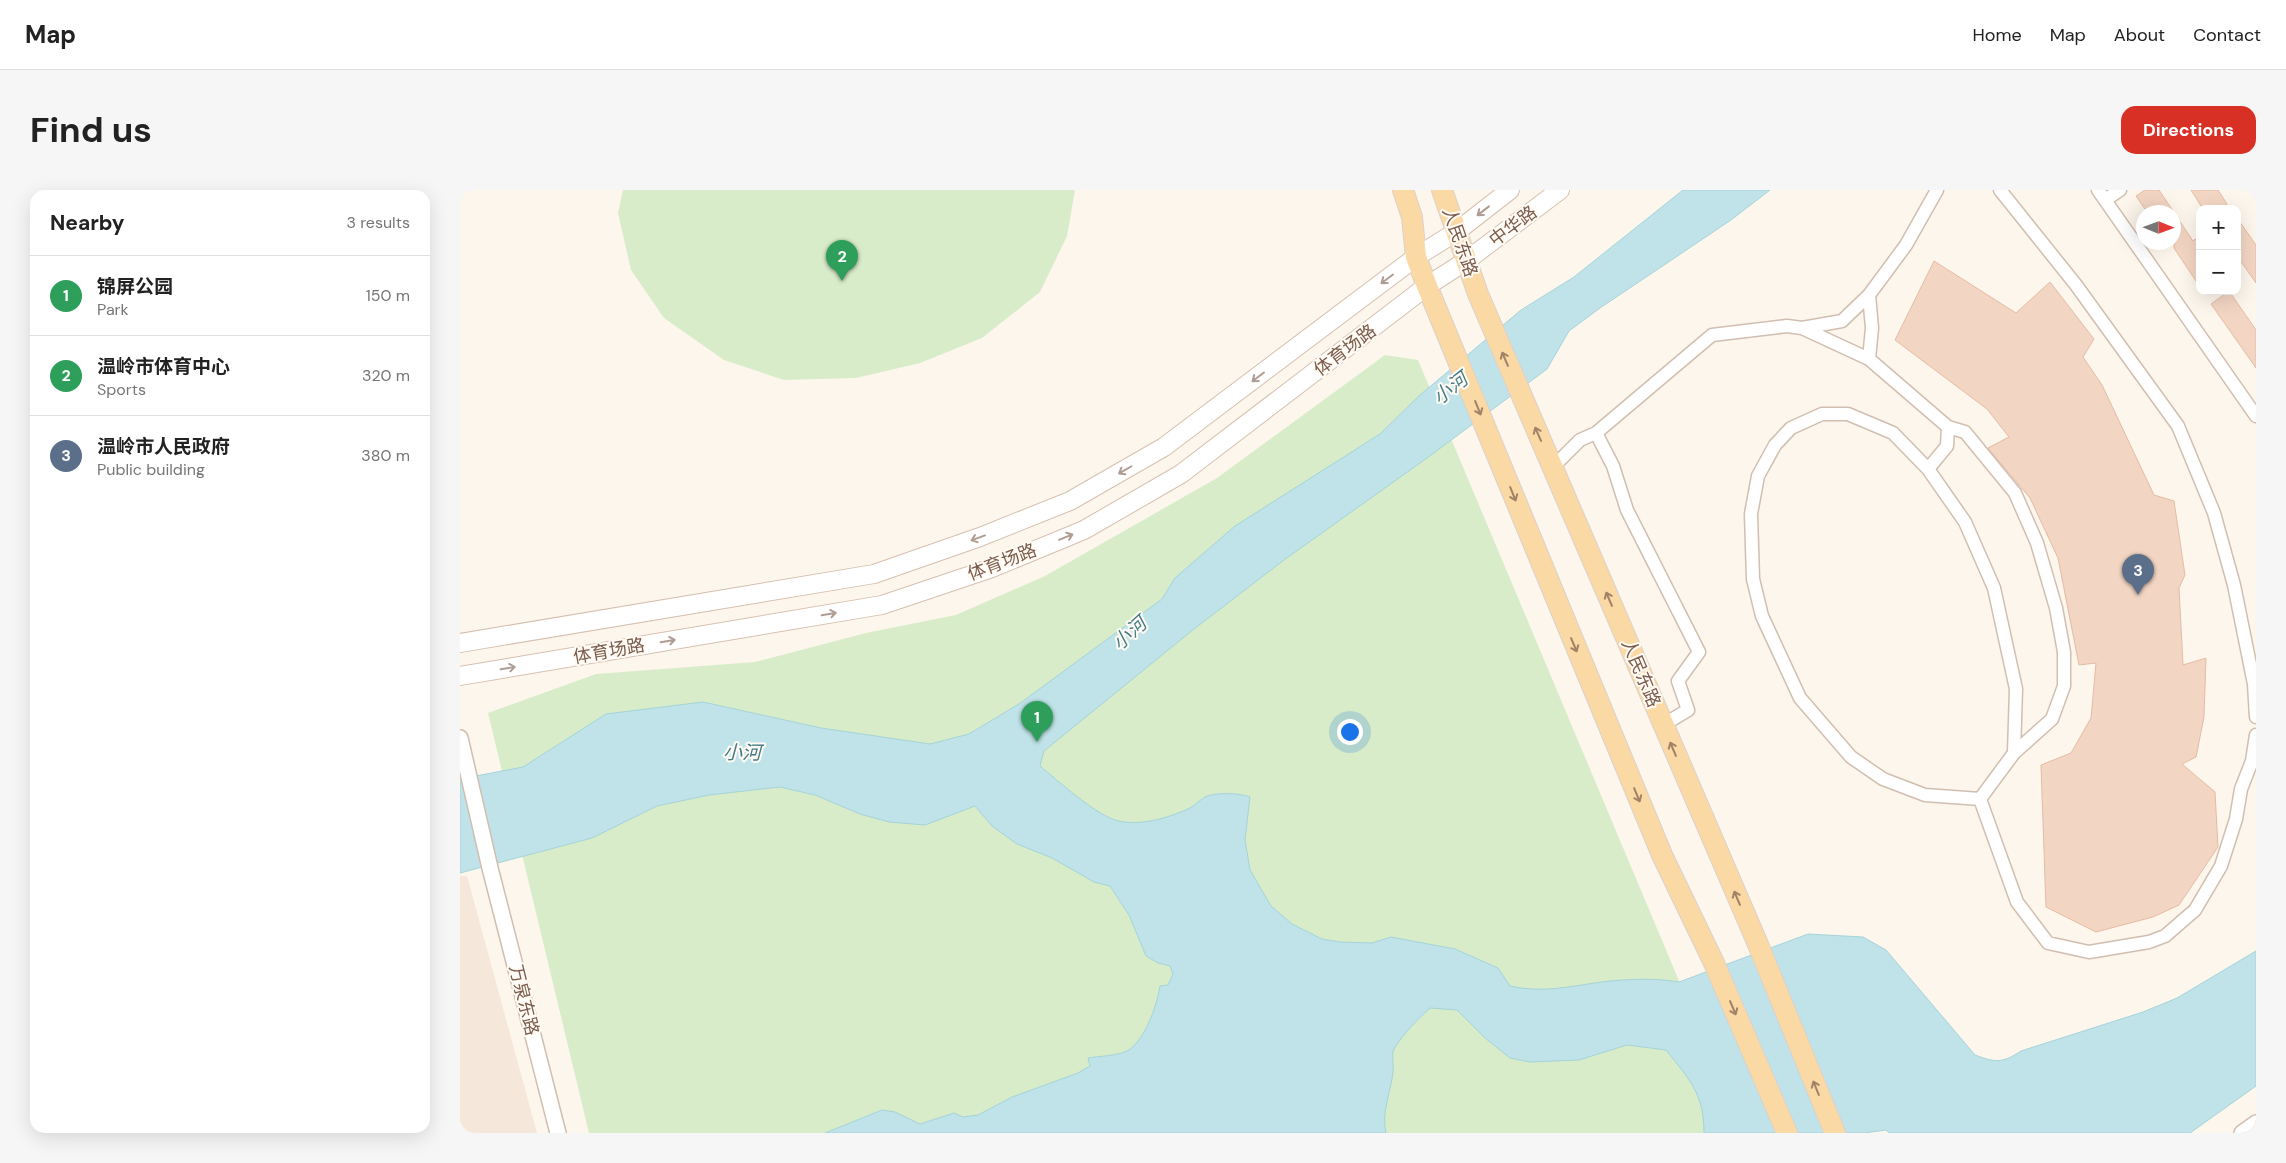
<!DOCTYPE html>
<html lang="en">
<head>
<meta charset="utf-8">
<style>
  :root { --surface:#fff; --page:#f6f6f6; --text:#222; --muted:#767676; --line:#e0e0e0; --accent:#d93025 }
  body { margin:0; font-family:"DM Sans","Noto Sans SC",sans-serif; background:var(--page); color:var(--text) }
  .controls { position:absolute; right:15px; top:15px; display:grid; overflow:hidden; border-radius:10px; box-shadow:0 5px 20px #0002 }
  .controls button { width:45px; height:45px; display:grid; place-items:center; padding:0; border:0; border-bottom:1px solid var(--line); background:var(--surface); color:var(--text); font:25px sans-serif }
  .compass { position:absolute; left:1676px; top:15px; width:45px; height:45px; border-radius:50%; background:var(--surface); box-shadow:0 5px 20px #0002; rotate:91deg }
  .you { position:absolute; left:889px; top:541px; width:18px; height:18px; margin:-12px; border:4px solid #fff; border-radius:50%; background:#1a73e8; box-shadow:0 0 0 8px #1a73e833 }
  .badge { display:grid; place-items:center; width:32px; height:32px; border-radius:50%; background:var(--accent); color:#fff; font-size:16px; font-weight:700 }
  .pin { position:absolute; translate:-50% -41px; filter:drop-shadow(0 1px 2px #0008) }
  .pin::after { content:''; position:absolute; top:26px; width:18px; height:15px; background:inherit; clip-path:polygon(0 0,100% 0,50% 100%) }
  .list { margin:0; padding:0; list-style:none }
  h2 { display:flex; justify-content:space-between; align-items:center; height:65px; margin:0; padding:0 20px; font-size:21px }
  h2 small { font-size:16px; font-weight:400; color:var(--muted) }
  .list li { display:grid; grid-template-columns:32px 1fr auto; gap:15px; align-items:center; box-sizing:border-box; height:80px; padding:0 20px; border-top:1px solid var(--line) }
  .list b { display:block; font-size:19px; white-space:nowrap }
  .list p { margin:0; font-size:16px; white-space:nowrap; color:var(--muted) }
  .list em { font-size:16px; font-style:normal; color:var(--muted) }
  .map { position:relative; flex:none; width:1796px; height:943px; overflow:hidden; border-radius:15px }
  header { display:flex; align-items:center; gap:30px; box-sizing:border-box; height:70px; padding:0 25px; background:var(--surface); border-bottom:1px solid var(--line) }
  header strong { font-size:24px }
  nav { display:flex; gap:28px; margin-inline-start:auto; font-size:18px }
  .intro { display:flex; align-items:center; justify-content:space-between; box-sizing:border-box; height:120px; padding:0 30px }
  h1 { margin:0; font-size:35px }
  .button { padding:12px 22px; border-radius:15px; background:var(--accent); color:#fff; font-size:18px; font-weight:700 }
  main { display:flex; gap:30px; padding:0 30px }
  aside { flex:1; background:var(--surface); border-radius:15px; box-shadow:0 5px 20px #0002 }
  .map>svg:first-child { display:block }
  .residential { fill:#f5e8da }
  .green { fill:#d8ecc9 }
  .water { fill:#bfe3e8; stroke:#a5d3da }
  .building { fill:#f3d5c3; stroke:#e6bba3 }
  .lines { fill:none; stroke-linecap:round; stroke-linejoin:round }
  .minor-casing { stroke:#d1beb0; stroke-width:15 }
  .tertiary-casing { stroke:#d1beb0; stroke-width:18 }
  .secondary-casing { stroke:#d6c0b0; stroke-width:20 }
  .primary-casing { stroke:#dad1cd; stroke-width:22 }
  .minor { stroke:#fff; stroke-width:12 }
  .tertiary { stroke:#fff; stroke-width:15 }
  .secondary { stroke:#fff; stroke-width:18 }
  .primary { stroke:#fbd9a5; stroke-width:20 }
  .oneway { stroke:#af9d94 }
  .oneway2 { stroke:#a18267 }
  .labels { text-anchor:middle; stroke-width:4; stroke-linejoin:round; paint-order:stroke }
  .street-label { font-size:18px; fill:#7a5c4d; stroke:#fffaf3 }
  .water-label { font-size:19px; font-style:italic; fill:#437c86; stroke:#fffaf3 }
</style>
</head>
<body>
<header>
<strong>Map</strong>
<nav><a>Home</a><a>Map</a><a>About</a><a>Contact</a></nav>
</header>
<div class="intro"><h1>Find us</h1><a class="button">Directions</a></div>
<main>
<aside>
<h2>Nearby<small>3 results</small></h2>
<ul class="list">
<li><span class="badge" style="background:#2e9e5b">1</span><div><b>锦屏公园</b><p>Park</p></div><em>150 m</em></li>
<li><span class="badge" style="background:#2e9e5b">2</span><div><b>温岭市体育中心</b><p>Sports</p></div><em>320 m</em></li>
<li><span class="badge" style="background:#5c6f8a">3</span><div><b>温岭市人民政府</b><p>Public building</p></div><em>380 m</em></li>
</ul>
</aside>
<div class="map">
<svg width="1796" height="943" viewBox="0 0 1796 943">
  <rect width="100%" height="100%" fill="#fdf6ec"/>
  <!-- residential -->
  <path class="residential" d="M 0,686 L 7,686 L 77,943 L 0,943 Z"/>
  <!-- green -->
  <path class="green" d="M 163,0 L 615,0 L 607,46 L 580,102 L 522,148 L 460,173 L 396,188 L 324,190 L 264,170 L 204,128 L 171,80 L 158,23 Z
    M 925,165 L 958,170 L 1283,943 L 129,943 L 28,523 L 136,484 L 295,472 L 406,443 L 496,425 L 585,386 L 757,288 Z"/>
  <!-- water -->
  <path class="water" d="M 1223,0 L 1310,0 L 1271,30 L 1140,118 L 1109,141 L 1087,179 L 967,268 L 824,370 L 734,439 L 584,561 L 580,576 C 598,591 634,623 655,630 C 678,637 709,628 730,618 C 735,615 740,610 745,607 C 755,602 781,603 790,607 L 785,650 L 790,680 L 811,716 L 832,734 L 862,749 L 880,752 L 912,753 L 931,747 L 995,759 L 1038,778 L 1050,796 C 1085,804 1115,795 1150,791 C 1173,789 1196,788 1219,792 L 1348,744 L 1403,747 L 1426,760 L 1515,865 C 1536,873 1543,873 1561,861 L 1683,822 L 1717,808 L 1796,761 L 1796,896 L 1730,943 L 1429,943 L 1426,940 L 1404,943 L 1244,943 C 1244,903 1229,889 1206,860 L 1167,855 L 1119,870 L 1070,872 L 1050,868 L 1025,848 L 997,820 L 970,818 C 957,830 943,844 934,859 C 931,865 934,875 933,882 C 931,902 921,922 926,943 L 365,943 L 422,920 L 435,922 L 460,934 L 494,923 L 503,927 L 518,925 L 552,907 L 618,883 L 630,876 L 628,868 C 639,866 657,866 667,861 C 685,851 697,815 700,796 L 708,795 L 713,784 L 710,776 L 698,773 L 686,766 L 669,725 L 650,696 L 634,692 L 592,668 L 557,654 L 532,636 L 515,616 L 465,635 L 429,632 L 400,624 L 355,605 L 320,597 L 249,605 L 197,616 L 132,648 L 0,683 L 0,589 L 63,577 L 146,524 L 243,512 L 361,538 L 470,554 L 509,544 L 559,514 L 702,409 L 715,388 L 775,336 L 920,244 L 960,205 L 1061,120 L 1114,87 Z"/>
  <!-- building -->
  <path class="building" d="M 1685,0 L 1699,0 L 1733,51 L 1735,49 L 1740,56 L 1740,97 L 1714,58 L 1714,22 L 1687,22 L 1676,6 Z
    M 1731,0 L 1758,0 L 1767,14 L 1759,19 L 1743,19 Z
    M 1777,28 L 1796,55 L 1796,93 L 1777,66 Z
    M 1474,71 L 1556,123 L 1590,92 L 1634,149 L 1623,167 L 1642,195 L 1694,305 L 1714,311 L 1725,385 L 1719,398 L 1723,475 L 1746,468 L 1744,527 L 1736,567 L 1722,574 L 1755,602 L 1758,657 L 1719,715 L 1693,727 L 1636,742 L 1586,717 L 1581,575 L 1611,563 L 1631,528 L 1636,473 L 1619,475 L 1598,368 L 1570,308 L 1528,258 L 1549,247 L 1527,219 L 1435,150 Z
    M 1769,101 L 1796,140 L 1796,178 L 1751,114 Z"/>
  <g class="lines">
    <!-- minor casing -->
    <g class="minor-casing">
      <path id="minor" d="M 1540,0 L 1616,95 L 1718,236 L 1754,323 L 1774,395 L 1794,494 L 1796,527
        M 1638,0 L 1796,226
        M 1645,10 L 1660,0
        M 1409,105 L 1412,138 L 1409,169
        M 1342,138 L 1382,131 L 1409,105 L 1446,55 L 1477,0
        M 1488,237 L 1505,242 L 1555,303 L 1577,353 L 1596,418 L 1604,462 L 1604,496 L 1592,529 L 1554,563 L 1520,609
        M 1136,243 L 1153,276 L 1167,320 L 1239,462 L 1218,491 L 1228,520 L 1203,535
        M 1093,277 L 1120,250 L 1136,243 L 1252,145 L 1327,136 L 1342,138 L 1409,169 L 1488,237 L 1487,256 L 1468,279
        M 1520,609 L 1465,605 L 1423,589 L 1391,567 L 1340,508 L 1302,426 L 1293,389 L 1291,324 L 1298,286 L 1315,255 L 1331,238 L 1362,224 L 1388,224 L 1433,243 L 1468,279 L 1505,332 L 1534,398 L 1556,499 L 1554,563
        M 1520,609 L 1557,712 L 1588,753 L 1629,762 L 1689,752 L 1705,746 L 1735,720 L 1761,676 L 1776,629 L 1781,599 L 1792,571 L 1796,545"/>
    </g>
    <!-- tertiary casing -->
    <g class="tertiary-casing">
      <path id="tertiary" d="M 0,548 L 30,678 L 98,943
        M 1782,943 L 1796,933"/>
    </g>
    <!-- secondary casing -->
    <g class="secondary-casing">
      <path id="secondary" d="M 0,453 L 414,384 L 520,347 L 610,311 L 704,257 L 956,67 L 996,42 L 1050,0
        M 0,486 L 422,415 L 532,378 L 624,340 L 721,284 L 967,96 L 1006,71 L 1100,0"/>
    </g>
    <!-- primary casing -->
    <g class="primary-casing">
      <path id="primary" d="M 943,0 L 952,27 L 956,67 L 967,96 L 1202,665 L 1254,773 L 1327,943
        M 982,0 L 1018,104 L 1297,752 L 1375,943"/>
    </g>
    <!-- minor -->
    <use href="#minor" class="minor"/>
    <!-- tertiary -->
    <use href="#tertiary" class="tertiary"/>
    <!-- secondary -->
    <use href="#secondary" class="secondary"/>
    <!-- primary -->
    <use href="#primary" class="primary"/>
  </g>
  <!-- one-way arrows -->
  <defs><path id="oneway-shaft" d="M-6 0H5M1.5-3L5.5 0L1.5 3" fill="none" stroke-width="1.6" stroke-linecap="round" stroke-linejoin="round" transform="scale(1.25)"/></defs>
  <g class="oneway">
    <use href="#oneway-shaft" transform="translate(1023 21) rotate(142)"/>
    <use href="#oneway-shaft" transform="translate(927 89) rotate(143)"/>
    <use href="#oneway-shaft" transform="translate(798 187) rotate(143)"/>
    <use href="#oneway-shaft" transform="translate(665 280) rotate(150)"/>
    <use href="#oneway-shaft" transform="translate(606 347) rotate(-22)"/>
    <use href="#oneway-shaft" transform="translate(518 348) rotate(160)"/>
    <use href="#oneway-shaft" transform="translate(369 424) rotate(-10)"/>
    <use href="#oneway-shaft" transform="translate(208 451) rotate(-10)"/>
    <use href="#oneway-shaft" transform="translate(48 478) rotate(-10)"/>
  </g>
  <g class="oneway2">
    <use href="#oneway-shaft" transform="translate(1045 169) rotate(-113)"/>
    <use href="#oneway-shaft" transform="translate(1018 218) rotate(68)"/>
    <use href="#oneway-shaft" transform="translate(1078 244) rotate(-114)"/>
    <use href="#oneway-shaft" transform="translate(1053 304) rotate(68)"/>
    <use href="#oneway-shaft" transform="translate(1149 409) rotate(-113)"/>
    <use href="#oneway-shaft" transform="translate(1114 455) rotate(67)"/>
    <use href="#oneway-shaft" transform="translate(1213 559) rotate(-113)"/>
    <use href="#oneway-shaft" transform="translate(1177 605) rotate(67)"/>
    <use href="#oneway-shaft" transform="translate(1277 708) rotate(-113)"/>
    <use href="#oneway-shaft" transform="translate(1273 818) rotate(67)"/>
    <use href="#oneway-shaft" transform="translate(1356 898) rotate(-112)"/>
  </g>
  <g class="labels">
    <!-- street labels -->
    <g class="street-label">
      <text transform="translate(1053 36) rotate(-37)" y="6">中华路</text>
      <text transform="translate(1000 52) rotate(71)" y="6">人民东路</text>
      <text transform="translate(885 160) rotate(-37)" y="6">体育场路</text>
      <text transform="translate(542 372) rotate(-21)" y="6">体育场路</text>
      <text transform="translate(149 461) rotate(-10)" y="6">体育场路</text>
      <text transform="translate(1181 483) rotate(67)" y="6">人民东路</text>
      <text transform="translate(64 810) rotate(76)" y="6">万泉东路</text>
    </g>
    <!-- water labels -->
    <g class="water-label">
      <text transform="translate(990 198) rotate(-38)" y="7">小河</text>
      <text transform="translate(669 443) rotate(-42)" y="7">小河</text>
      <text transform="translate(282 562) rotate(1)" y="7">小河</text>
    </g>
  </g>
</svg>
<div class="controls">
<button>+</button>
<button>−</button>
</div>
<svg class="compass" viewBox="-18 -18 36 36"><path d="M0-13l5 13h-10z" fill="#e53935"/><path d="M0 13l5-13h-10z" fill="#767676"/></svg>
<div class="you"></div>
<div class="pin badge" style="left:577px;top:552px;background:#2e9e5b">1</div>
<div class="pin badge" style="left:382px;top:91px;background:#2e9e5b">2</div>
<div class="pin badge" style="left:1678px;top:405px;background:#5c6f8a">3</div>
</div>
</main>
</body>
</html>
